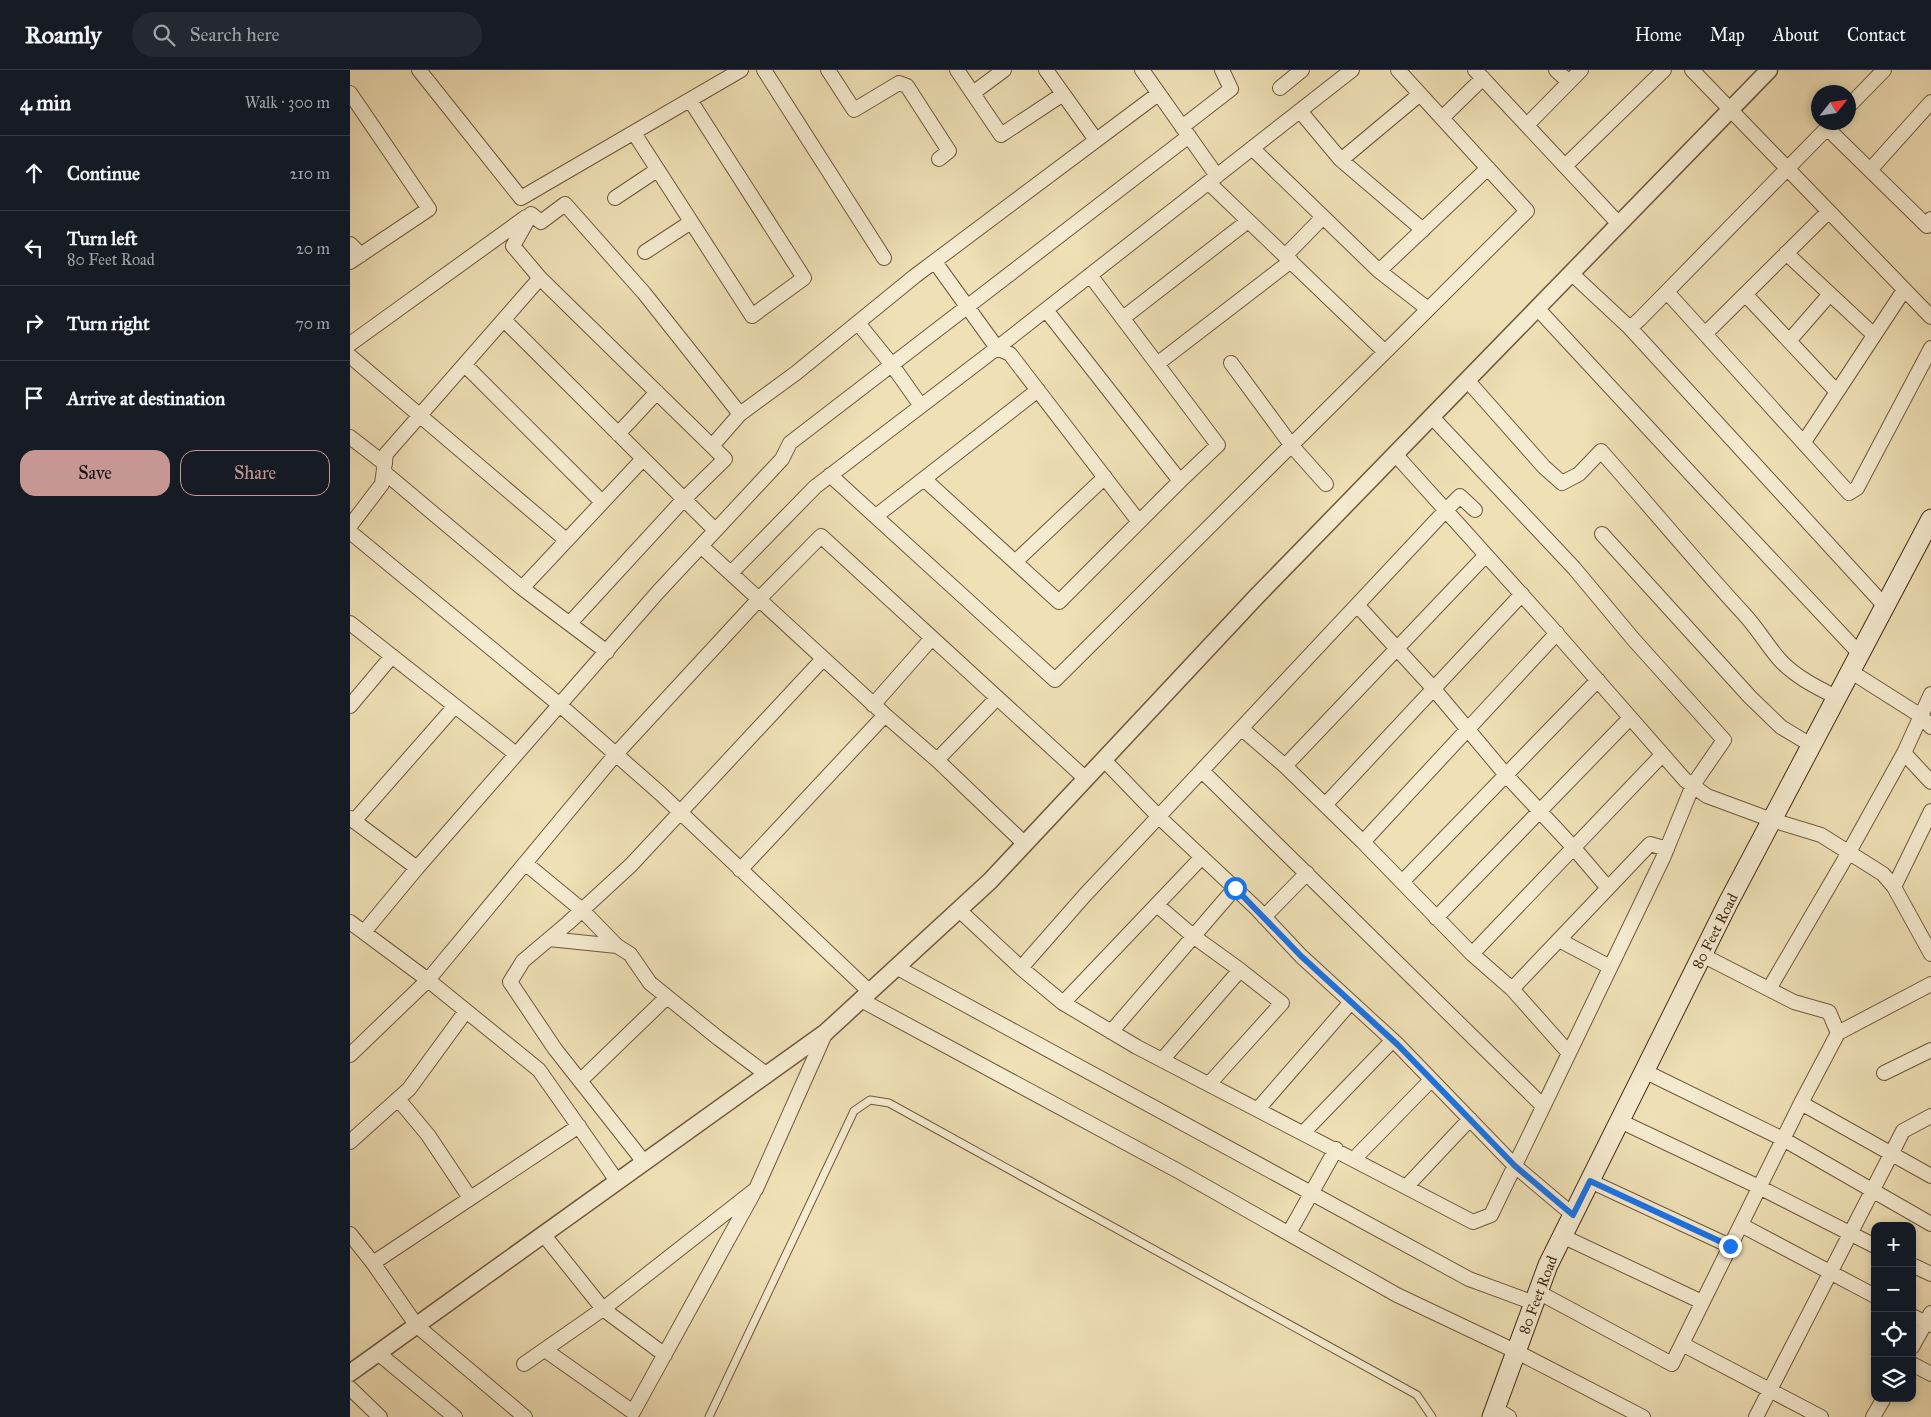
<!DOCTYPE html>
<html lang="en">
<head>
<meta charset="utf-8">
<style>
  :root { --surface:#171b24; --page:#242831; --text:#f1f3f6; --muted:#9ea1a6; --line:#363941; --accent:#c59692 }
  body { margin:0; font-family:"IM FELL Great Primer",serif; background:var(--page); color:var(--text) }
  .controls { position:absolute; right:15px; bottom:15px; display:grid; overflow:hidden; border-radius:10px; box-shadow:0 2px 8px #0003 }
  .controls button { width:45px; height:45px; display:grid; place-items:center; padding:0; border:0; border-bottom:1px solid var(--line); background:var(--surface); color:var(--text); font:25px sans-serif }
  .compass { position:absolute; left:1461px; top:15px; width:45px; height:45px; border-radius:50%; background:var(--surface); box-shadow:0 2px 8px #0003; rotate:60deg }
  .stop { position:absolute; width:15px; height:15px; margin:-11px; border:4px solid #1a73e8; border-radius:50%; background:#fff }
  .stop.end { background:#1a73e8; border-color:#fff; box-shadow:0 1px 5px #0008 }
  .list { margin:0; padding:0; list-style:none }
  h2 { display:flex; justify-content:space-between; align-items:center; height:65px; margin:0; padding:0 20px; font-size:21px }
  h2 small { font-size:16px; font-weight:400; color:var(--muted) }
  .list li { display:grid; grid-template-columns:32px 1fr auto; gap:15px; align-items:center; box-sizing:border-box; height:75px; padding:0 20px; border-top:1px solid var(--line) }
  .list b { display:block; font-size:19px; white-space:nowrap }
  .list p { margin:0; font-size:16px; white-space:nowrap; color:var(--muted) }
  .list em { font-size:16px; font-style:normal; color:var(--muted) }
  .actions { display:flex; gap:10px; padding:15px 20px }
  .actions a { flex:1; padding:11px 0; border:1px solid var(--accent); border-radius:15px; text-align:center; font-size:18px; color:var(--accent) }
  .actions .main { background:var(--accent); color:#111 }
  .icon { flex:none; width:28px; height:28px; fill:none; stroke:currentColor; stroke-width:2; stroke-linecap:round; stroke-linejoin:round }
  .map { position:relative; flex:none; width:1581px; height:1347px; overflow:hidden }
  header { display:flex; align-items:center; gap:30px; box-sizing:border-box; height:70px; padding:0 25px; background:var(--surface); border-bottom:1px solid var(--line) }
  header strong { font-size:24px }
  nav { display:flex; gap:28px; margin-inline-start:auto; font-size:18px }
  .search { width:350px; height:45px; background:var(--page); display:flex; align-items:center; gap:12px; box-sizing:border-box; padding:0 18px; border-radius:28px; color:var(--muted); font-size:19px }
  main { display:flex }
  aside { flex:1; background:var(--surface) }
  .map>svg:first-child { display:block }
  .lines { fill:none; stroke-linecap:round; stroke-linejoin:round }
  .service-casing { stroke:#70583c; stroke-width:9 }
  .minor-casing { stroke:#70583c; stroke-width:16 }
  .tertiary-casing { stroke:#70583c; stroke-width:19 }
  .secondary-casing { stroke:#452b13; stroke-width:21 }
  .service { stroke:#f5ebd0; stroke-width:7 }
  .minor { stroke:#f5ebd0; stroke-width:14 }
  .tertiary { stroke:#f5ebd0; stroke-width:16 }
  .secondary { stroke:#f5ebd0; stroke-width:19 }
  .route { stroke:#1a73e8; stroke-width:6 }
  .labels { text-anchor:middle; stroke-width:4; stroke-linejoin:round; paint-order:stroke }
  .street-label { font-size:15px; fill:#452b13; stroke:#f5ebd0 }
</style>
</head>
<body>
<header>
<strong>Roamly</strong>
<div class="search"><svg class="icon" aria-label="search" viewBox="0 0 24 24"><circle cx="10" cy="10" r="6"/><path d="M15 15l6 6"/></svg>Search here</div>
<nav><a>Home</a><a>Map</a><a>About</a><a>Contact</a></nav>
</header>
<main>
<aside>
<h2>4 min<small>Walk · 300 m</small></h2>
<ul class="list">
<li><svg class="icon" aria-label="ahead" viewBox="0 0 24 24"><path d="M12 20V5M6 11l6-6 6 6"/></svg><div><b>Continue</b></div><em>210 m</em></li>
<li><svg class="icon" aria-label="left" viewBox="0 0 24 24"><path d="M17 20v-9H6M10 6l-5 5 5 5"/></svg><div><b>Turn left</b><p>80 Feet Road</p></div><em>20 m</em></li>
<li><svg class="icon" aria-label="right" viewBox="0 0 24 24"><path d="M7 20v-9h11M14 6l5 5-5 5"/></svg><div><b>Turn right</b></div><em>70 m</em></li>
<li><svg class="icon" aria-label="arrive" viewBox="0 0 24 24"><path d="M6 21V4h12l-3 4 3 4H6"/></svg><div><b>Arrive at destination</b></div></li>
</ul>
<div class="actions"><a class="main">Save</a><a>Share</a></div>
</aside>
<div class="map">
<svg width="1581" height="1347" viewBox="0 0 1581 1347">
  <rect width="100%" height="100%" fill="#efe0b6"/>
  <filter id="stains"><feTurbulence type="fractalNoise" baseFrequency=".004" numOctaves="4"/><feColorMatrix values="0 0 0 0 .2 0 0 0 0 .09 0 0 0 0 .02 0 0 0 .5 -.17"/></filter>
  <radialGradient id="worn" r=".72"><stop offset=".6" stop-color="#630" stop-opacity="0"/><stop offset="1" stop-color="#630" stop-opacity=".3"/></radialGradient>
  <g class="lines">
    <!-- service casing -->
    <g class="service-casing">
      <path id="service" d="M 359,1347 L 504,1041 L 520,1030 L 539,1033 L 1067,1325 L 1082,1347"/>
    </g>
    <!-- minor casing -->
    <g class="minor-casing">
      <path id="minor" d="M 69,0 L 171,128 L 391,0
        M 414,0 L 534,188
        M 478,0 L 504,40 L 549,13 L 557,16 L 599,81 L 589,89
        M 607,0 L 651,65 L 713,24
        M 696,0 L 746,70
        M 792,0 L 867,106
        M 1125,0 L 1269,154
        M 1206,0 L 1219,12
        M 1342,0 L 1581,247
        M 930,18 L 952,0
        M 0,23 L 79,139 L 0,192
        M 623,23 L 654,0
        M 1498,37 L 1534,0
        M 950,41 L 991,90 L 1073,160
        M 1092,48 L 1133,8
        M 1177,55 L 1231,0
        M 832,57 L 881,19 L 872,0
        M 1477,58 L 1577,156 L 1581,149
        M 284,63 L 402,246 L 454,208 L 340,30
        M 902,78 L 1029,201 L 1138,98
        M 991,90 L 1070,24
        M 1215,96 L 1314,0
        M 1520,100 L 1581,32
        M 859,113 L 1035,282
        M 265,128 L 307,100
        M 181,144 L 191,152 L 215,134 L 294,223 L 390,344
        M 0,174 L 11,185
        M 295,182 L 341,152
        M 1436,183 L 1524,265
        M 935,186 L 973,147
        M 585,192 L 647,278 L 660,284 L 789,452
        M 1029,201 L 1078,239
        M 1221,203 L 1280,258 L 1290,249 L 1483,52
        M 190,208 L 375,389 L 334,429 L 220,553
        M 1317,222 L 1499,423 L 1507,418 L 1581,278
        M 1395,224 L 1487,322
        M 1187,238 L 1352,416 L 1509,583
        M 696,240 L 830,411
        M 773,248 L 898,151
        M 154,250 L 365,460
        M 508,253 L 542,295 L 571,336
        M 1280,258 L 1534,535
        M 1355,264 L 1478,142
        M 1439,271 L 1480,224
        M 0,274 L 176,147
        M 0,286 L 216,470
        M 881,293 L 942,376 L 976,414
        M 807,294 L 941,191
        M 115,295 L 252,432
        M 1117,310 L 1194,397 L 1212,413 L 1229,404 L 1251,381 C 1299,435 1345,491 1394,544 C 1407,558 1417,575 1429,589 C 1444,606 1466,617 1486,627
        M 268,364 L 307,322
        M 0,367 L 35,394
        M 1454,372 L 1554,220
        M 362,376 L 390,344 L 446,303 L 565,206 L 808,24
        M 1045,384 L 1200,556 L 1335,710 L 1357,726 L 1422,750 L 1471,765 L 1533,804 L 1544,817 L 1581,884
        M 34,402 L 172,518 L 293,389
        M 480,405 L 705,610 L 1177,141 L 1048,0
        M 574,409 L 709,532 L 830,411 L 868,375 L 740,205
        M 526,446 L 688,320
        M 0,456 L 32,414 L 36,384 L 190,208 L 163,176 L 181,144
        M 0,462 L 211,636 L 311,724 L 520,922
        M 1252,464 L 1400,627 L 1431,657 L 1461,675
        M 351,476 L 535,645 L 587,690 L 675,774
        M 665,492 L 755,407
        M 381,503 L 465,417 L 647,278 L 1002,0
        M 172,518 L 257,582
        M 1008,536 L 1083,618 L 1156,705 L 1223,777 L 1258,818
        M 0,553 L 166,684
        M 1500,601 L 1571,646 L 1581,657
        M 523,635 L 582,568
        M 0,636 L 42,586
        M 892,659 L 935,696 L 1013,772 L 1122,884 L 1162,919 L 1218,982
        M 1554,683 L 1581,712
        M 587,690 L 647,628
        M 754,690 L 809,747 L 906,838 L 951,886 L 1048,975 L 1165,1096 L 1223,1145
        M 935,696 L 1136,485
        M 852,701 C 966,812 1079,924 1193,1036
        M 975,735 L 1172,524
        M 0,748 L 67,798
        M 4,751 L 105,636
        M 1013,772 L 1207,563
        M 175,793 L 232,840 L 267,876
        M 390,800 L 535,645
        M 1052,812 L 1248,610
        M 1544,817 L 1581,741
        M 807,835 L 843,866 L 890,900
        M 609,840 L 671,898 L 713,933 L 787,977 L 1123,1152 L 1141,1145 L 1313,788 L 1343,715 L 1374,670 L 1284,570 L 1224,498 L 1082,347
        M 914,847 L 957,803
        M 1086,848 L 1280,648
        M 0,852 L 78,910 L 189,1000 L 267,1111
        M 14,862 L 67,798 L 308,522 L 432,389 L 440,373 L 839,66
        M 199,869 L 267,876 L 280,884 L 300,913 L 368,968 L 416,1004
        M 1209,870 L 1260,897
        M 1122,884 L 1312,685
        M 1352,885 L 1444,932 L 1479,942 L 1488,963
        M 546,897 L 1119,1209 L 1184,1233
        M 671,898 L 735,825 L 1096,440 L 1110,426 L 1125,440
        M 1162,919 L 1300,774 L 1317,779
        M 1419,919 L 1499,782 L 1554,683 L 1581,624
        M 511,930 L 830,1102 L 1047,1225 L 1167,1282 L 1293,1347
        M 713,933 L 852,787
        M 761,962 L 885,818
        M 0,985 L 78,910 L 265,685 L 409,529 L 471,466 L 736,709
        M 812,990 L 890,900 L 932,933 L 859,1014
        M 1294,1001 L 1433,1069 L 1581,1154
        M 1534,1003 L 1581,980
        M 230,1011 L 317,927
        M 48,1029 L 78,1065 L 120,1128
        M 1451,1033 L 1581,1106
        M 908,1039 L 1001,932
        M 1270,1051 L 1409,1117 L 1525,1176
        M 953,1063 L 1043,970
        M 0,1072 L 59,1019 L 116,941
        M 1004,1089 L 1081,1010
        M 294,1092 L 205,979 L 160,912 L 173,891 L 218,853 L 281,795 L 473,589
        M 1240,1111 L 1380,1176
        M 1057,1116 L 1120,1049
        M 1391,1155 L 1525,1226
        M 939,1163 L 986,1079
        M 0,1164 L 23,1193 L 67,1256 L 175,1347
        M 1212,1166 L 1352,1232
        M 23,1193 L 229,1056
        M 1562,1195 L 1581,1204
        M 1188,1222 L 1322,1294 L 1451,1033 L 1488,963 L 1581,914
        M 1562,1246 L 1581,1255
        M 1332,1274 L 1471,1347
        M 1562,1277 L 1581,1243
        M 195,1280 L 283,1342 L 403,1124
        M 28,1283 L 105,1347
        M 315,1285 L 253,1239 L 406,1119 L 476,962
        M 174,1294 L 253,1239 L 193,1164
        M 1562,1294 L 1581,1304
        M 0,1318 L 30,1347
        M 1146,1339 L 1159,1347
        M 1406,1347 L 1553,1061 L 1581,1046
        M 1523,1347 L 1534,1328"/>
    </g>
    <!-- tertiary casing -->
    <g class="tertiary-casing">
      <path id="tertiary" d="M 0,1303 L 476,962 L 640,811 L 907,526 L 1419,0"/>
    </g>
    <!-- secondary casing -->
    <g class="secondary-casing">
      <path id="secondary" d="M 1142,1347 L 1198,1195 L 1378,833 L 1581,449"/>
    </g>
    <!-- service -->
    <use href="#service" class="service"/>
    <!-- minor -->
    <use href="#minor" class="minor"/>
    <!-- tertiary -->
    <use href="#tertiary" class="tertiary"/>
    <!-- secondary -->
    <use href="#secondary" class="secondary"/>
  </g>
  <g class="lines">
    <!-- route -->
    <path class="route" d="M 885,818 L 951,886 L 1048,975 L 1165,1096 L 1223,1145 L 1240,1111 L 1380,1176"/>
  </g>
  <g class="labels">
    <!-- street labels -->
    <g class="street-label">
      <text transform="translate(1365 861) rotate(-63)" y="5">80 Feet Road</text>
      <text transform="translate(1188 1225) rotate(-69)" y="5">80 Feet Road</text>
    </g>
  </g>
  <rect width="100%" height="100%" filter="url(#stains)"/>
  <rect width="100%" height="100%" fill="url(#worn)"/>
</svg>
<div class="controls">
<button>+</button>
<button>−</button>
<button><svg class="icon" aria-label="locate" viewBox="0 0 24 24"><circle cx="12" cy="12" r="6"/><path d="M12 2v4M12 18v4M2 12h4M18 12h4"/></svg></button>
<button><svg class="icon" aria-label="layers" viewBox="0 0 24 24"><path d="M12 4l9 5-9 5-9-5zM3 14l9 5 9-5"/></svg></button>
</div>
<svg class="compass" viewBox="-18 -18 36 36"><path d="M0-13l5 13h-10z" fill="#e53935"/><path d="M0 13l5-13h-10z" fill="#9ea1a6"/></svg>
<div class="stop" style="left:885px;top:818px"></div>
<div class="stop end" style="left:1380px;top:1176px"></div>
</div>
</main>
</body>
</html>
